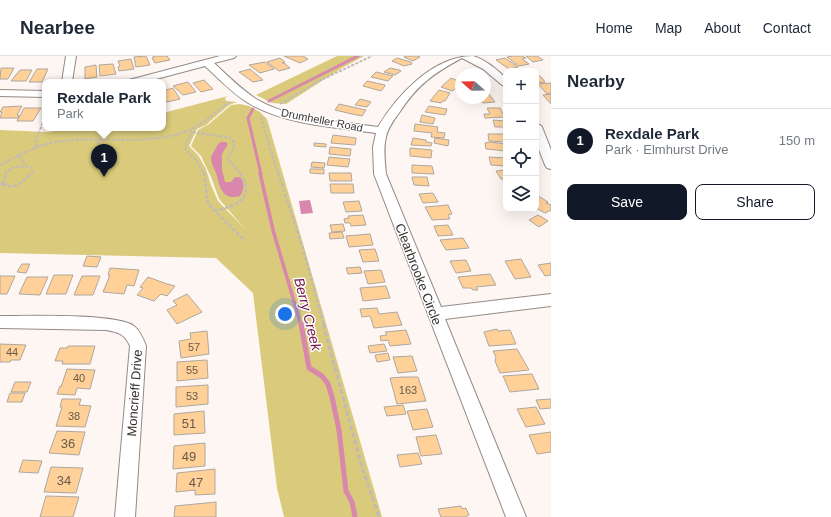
<!DOCTYPE html>
<html lang="en">
<head>
<meta charset="utf-8">
<style>
  :root { --surface:#fff; --page:#f2f2f3; --text:#1f2937; --muted:#747a83; --line:#e0e1e3; --accent:#111827 }
  body { margin:0; font-family:Helvetica,sans-serif; background:var(--page); color:var(--text) }
  .controls { position:absolute; right:12px; top:12px; display:grid; overflow:hidden; border-radius:8px; box-shadow:0 4px 16px #0002 }
  .controls button { width:36px; height:36px; display:grid; place-items:center; padding:0; border:0; border-bottom:1px solid var(--line); background:var(--surface); color:var(--text); font:20px sans-serif }
  .compass { position:absolute; left:455px; top:12px; width:36px; height:36px; border-radius:50%; background:var(--surface); box-shadow:0 4px 16px #0002; rotate:290deg }
  .you { position:absolute; left:285px; top:258px; width:14px; height:14px; margin:-10px; border:3px solid #fff; border-radius:50%; background:#1a73e8; box-shadow:0 0 0 6px #1a73e833 }
  .badge { display:grid; place-items:center; width:26px; height:26px; border-radius:50%; background:var(--accent); color:#fff; font-size:13px; font-weight:700 }
  .pin { position:absolute; translate:-50% -33px; filter:drop-shadow(0 1px 2px #0008) }
  .pin::after { content:''; position:absolute; top:21px; width:14px; height:12px; background:inherit; clip-path:polygon(0 0,100% 0,50% 100%) }
  .popup { position:absolute; left:42px; top:23px; width:124px; height:52px; box-sizing:border-box; display:grid; place-content:center; border-radius:8px; background:var(--surface); filter:drop-shadow(0 1px 3px #0005); font-size:13px; white-space:nowrap; color:var(--muted) }
  .popup b { font-size:15px; color:var(--text) }
  .popup::after { content:''; position:absolute; left:50%; top:100%; margin-left:-8px; border:8px solid transparent; border-top-color:var(--surface) }
  .list { margin:0; padding:0; list-style:none }
  h2 { display:flex; justify-content:space-between; align-items:center; height:52px; margin:0; padding:0 16px; font-size:17px }
  h2 small { font-size:13px; font-weight:400; color:var(--muted) }
  .list li { display:grid; grid-template-columns:26px 1fr auto; gap:12px; align-items:center; box-sizing:border-box; height:64px; padding:0 16px; border-top:1px solid var(--line) }
  .list b { display:block; font-size:15px; white-space:nowrap }
  .list p { margin:0; font-size:13px; white-space:nowrap; color:var(--muted) }
  .list em { font-size:13px; font-style:normal; color:var(--muted) }
  .actions { display:flex; gap:8px; padding:12px 16px }
  .actions a { flex:1; padding:9px 0; border:1px solid var(--accent); border-radius:8px; text-align:center; font-size:14px; color:var(--accent) }
  .actions .main { background:var(--accent); color:#fff }
  .icon { flex:none; width:22px; height:22px; fill:none; stroke:currentColor; stroke-width:2; stroke-linecap:round; stroke-linejoin:round }
  .map { position:relative; flex:none; width:551px; height:461px; overflow:hidden }
  header { display:flex; align-items:center; gap:24px; box-sizing:border-box; height:56px; padding:0 20px; background:var(--surface); border-bottom:1px solid var(--line) }
  header strong { font-size:19px }
  nav { display:flex; gap:22px; margin-inline-start:auto; font-size:14px }
  main { display:flex }
  aside { flex:1; background:var(--surface) }
  .map>svg:first-child { display:block }
  .green { fill:#d9cb7b }
  .water { fill:#d987ac }
  .lines { fill:none; stroke-linecap:round; stroke-linejoin:round }
  .stream-far2 { stroke:#d987ac; stroke-width:3 }
  .stream-far1 { stroke:#d987ac; stroke-width:3.5 }
  .stream { stroke:#d987ac; stroke-width:5 }
  .building { fill:#ffd199; stroke:#aea79f }
  .street-casing { stroke:#948a86; stroke-width:2 }
  .path-far2 { stroke:#c1bab7; stroke-width:2; stroke-dasharray:3 1.5; stroke-linecap:butt }
  .path-far1 { stroke:#c1bab7; stroke-width:2.5; stroke-dasharray:3.5 2; stroke-linecap:butt }
  .path { stroke:#c1bab7; stroke-width:3; stroke-dasharray:5 2.5; stroke-linecap:butt }
  .street { fill:#fff; fill-rule:evenodd }
  .labels { text-anchor:middle; stroke-width:3; stroke-linejoin:round; paint-order:stroke }
  .far-street-label { font-size:11px; fill:#373231; stroke:#fff }
  .number-label { font-size:11px; fill:#695a4b }
  .street-label { font-size:13px; fill:#373231; stroke:#fff }
  .near-number-label { font-size:13px; fill:#695a4b }
  .water-label { font-size:14px; font-style:italic; fill:#700d47; stroke:#fff }
</style>
</head>
<body>
<header>
<strong>Nearbee</strong>
<nav><a>Home</a><a>Map</a><a>About</a><a>Contact</a></nav>
</header>
<main>
<div class="map">
<svg width="551" height="461" viewBox="0 0 551 461">
  <rect width="100%" height="100%" fill="#fef6f2"/>
  <!-- green -->
  <path class="green" d="M 337,0 L 364,0 L 342,12 L 286,48 L 272,47 L 256,39 Z
    M 228,40 L 225,42 L 226,45 L 237,46 L 229,49 L 206,69 L 197,73 L 189,90 L 198,99 L 206,113 L 211,129 L 218,145 L 245,173 L 219,143 L 211,121 L 201,100 L 191,90 L 198,74 L 209,68 L 231,49 L 240,48 L 249,50 L 260,56 L 267,63 L 382,461 L 284,461 L 277,432 L 253,237 L 216,202 L 0,197 L 0,74 L 47,76 L 82,72 L 163,72 L 163,57 Z"/>
  <!-- water -->
  <path class="water" d="M 221,86 L 226,86 L 228,88 L 222,98 L 222,113 L 225,126 L 231,126 L 235,121 L 240,121 C 245,127 244,134 240,140 C 221,145 220,130 216,117 C 214,112 211,107 211,101 L 218,88 Z
    M 310,144 L 313,157 L 301,158 L 299,145 Z"/>
  <g class="lines">
    <!-- stream-far2 -->
    <path class="stream-far2" d="M 269,45 L 358,0
      M 253,53 L 248,62 L 261,118"/>
    <!-- stream-far1 -->
    <path class="stream-far1" d="M 260,117 L 273,174 L 301,269"/>
    <!-- stream -->
    <path class="stream" d="M 301,268 L 309,312 L 322,320 L 328,328 L 332,341 L 339,374 L 346,435 L 352,446 L 355,461"/>
  </g>
  <!-- building -->
  <path class="building" d="M 146,0 L 150,9 L 136,11 L 134,1 Z
    M 153,0 L 167,0 L 170,4 L 155,7 L 152,2 L 154,2 Z
    M 284,0 L 303,0 L 308,3 L 300,7 Z
    M 406,0 L 417,0 L 420,1 L 413,5 L 404,1 Z
    M 513,0 L 522,0 L 526,2 L 522,3 L 529,8 L 519,10 L 507,1 Z
    M 526,0 L 537,0 L 543,4 L 533,6 Z
    M 280,2 L 285,6 L 282,7 L 284,7 L 290,12 L 279,15 L 267,6 Z
    M 397,2 L 411,6 L 412,8 L 404,10 L 392,5 Z
    M 505,2 L 518,11 L 509,13 L 496,4 Z
    M 131,3 L 134,13 L 119,15 L 118,11 L 120,10 L 118,5 Z
    M 265,6 L 274,13 L 260,17 L 249,9 Z
    M 113,8 L 116,18 L 100,20 L 99,9 Z
    M 96,9 L 97,21 L 85,23 L 85,11 Z
    M 1,12 L 14,12 L 8,23 L 0,23 Z
    M 390,12 L 399,14 L 401,15 L 395,19 L 384,16 Z
    M 37,13 L 48,13 L 42,26 L 29,26 Z
    M 250,13 L 263,24 L 253,26 L 239,16 Z
    M 20,14 L 32,14 L 26,25 L 11,25 Z
    M 376,16 L 393,20 L 388,25 L 371,21 Z
    M 536,17 L 542,22 L 545,26 L 536,27 Z
    M 451,22 L 461,26 L 461,29 L 452,35 L 441,31 Z
    M 204,24 L 213,33 L 201,36 L 193,27 Z
    M 367,25 L 385,29 L 385,30 L 381,35 L 363,30 Z
    M 188,26 L 196,36 L 183,39 L 173,30 Z
    M 551,27 L 551,37 L 547,38 L 538,28 Z
    M 173,32 L 180,43 L 167,46 L 163,42 L 163,35 Z
    M 439,34 L 450,37 L 445,45 L 443,45 L 441,47 L 430,45 Z
    M 485,37 L 488,37 L 495,46 L 483,47 L 479,42 L 485,42 Z
    M 551,38 L 551,48 L 543,39 Z
    M 360,43 L 371,46 L 367,51 L 355,49 Z
    M 339,48 L 366,54 L 362,60 L 352,58 L 335,54 Z
    M 22,50 L 17,59 L 19,59 L 18,62 L 0,62 L 2,56 L 0,56 L 3,51 Z
    M 429,50 L 447,53 L 445,59 L 425,56 Z
    M 24,52 L 41,52 L 33,65 L 17,65 Z
    M 487,52 L 500,52 L 505,61 L 485,62 L 484,58 L 490,58 Z
    M 422,59 L 435,62 L 433,68 L 420,66 Z
    M 493,64 L 506,65 L 506,71 L 495,71 Z
    M 415,68 L 438,71 L 437,76 L 445,77 L 444,82 L 431,81 L 432,77 L 414,75 Z
    M 488,78 L 506,78 L 506,86 L 489,85 Z
    M 333,79 L 356,82 L 355,89 L 331,87 Z
    M 413,82 L 426,84 L 426,86 L 432,87 L 431,90 L 411,89 Z
    M 435,82 L 449,84 L 448,90 L 434,87 Z
    M 490,86 L 506,88 L 506,95 L 486,93 L 485,87 Z
    M 314,87 L 326,88 L 326,91 L 314,90 Z
    M 330,91 L 351,93 L 350,100 L 329,98 Z
    M 410,92 L 432,94 L 431,102 L 410,100 Z
    M 329,101 L 350,103 L 348,111 L 327,109 Z
    M 489,101 L 506,102 L 506,110 L 491,109 Z
    M 312,106 L 325,107 L 324,112 L 311,111 Z
    M 412,109 L 432,110 L 434,118 L 412,117 Z
    M 310,113 L 324,113 L 324,118 L 310,117 Z
    M 506,114 L 506,123 L 501,123 L 496,115 Z
    M 329,117 L 351,117 L 352,125 L 330,125 Z
    M 412,121 L 427,121 L 429,130 L 414,129 Z
    M 330,128 L 353,128 L 354,137 L 331,137 Z
    M 433,137 L 438,146 L 423,147 L 419,138 Z
    M 537,139 L 548,146 L 546,147 L 551,149 L 551,154 L 545,157 L 536,152 Z
    M 359,145 L 362,155 L 346,156 L 343,146 Z
    M 448,149 L 452,158 L 448,159 L 450,163 L 432,164 L 425,151 Z
    M 363,159 L 366,169 L 351,170 L 350,167 L 345,167 L 344,163 L 349,162 L 348,160 Z
    M 538,159 L 548,165 L 539,171 L 529,164 Z
    M 343,168 L 345,175 L 332,176 L 330,169 Z
    M 448,169 L 453,179 L 438,180 L 434,170 Z
    M 342,176 L 344,182 L 330,183 L 329,177 Z
    M 370,178 L 373,189 L 349,191 L 346,180 Z
    M 463,182 L 469,192 L 446,194 L 440,184 Z
    M 375,193 L 379,205 L 363,206 L 359,194 Z
    M 87,200 L 101,201 L 97,211 L 83,210 Z
    M 521,203 L 531,221 L 515,223 L 505,205 Z
    M 466,204 L 471,215 L 456,217 L 450,205 Z
    M 551,207 L 551,219 L 545,220 L 538,209 Z
    M 22,208 L 30,208 L 26,217 L 17,216 Z
    M 360,211 L 362,217 L 348,218 L 346,212 Z
    M 110,212 L 139,214 L 134,230 L 127,229 L 124,238 L 103,236 L 110,219 L 108,219 Z
    M 381,214 L 385,226 L 368,228 L 364,215 Z
    M 490,218 L 496,229 L 476,231 L 478,234 L 473,234 L 471,232 L 463,232 L 458,221 Z
    M 54,219 L 73,219 L 66,238 L 46,238 Z
    M 0,220 L 15,220 L 7,238 L 0,238 Z
    M 82,220 L 100,220 L 93,239 L 74,239 Z
    M 27,221 L 48,221 L 40,239 L 19,238 Z
    M 148,221 L 167,228 L 175,230 L 167,240 L 161,238 L 154,245 L 137,239 L 143,232 L 140,231 Z
    M 386,230 L 390,242 L 363,245 L 360,232 Z
    M 187,238 L 202,256 L 177,268 L 167,254 L 177,249 L 173,245 Z
    M 377,252 L 379,258 L 397,256 L 402,269 L 374,272 L 370,260 L 362,261 L 360,253 Z
    M 497,273 L 498,275 L 510,274 L 516,288 L 489,290 L 484,276 Z
    M 406,274 L 411,288 L 390,290 L 388,284 L 381,285 L 380,280 L 387,279 L 385,276 Z
    M 207,275 L 209,298 L 181,302 L 179,285 L 191,283 L 190,277 Z
    M 0,288 L 26,289 L 20,304 L 11,304 L 10,306 L 0,306 Z
    M 384,288 L 387,295 L 370,297 L 368,290 Z
    M 68,290 L 95,290 L 90,308 L 62,308 L 63,305 L 55,305 L 60,292 L 67,292 Z
    M 517,293 L 529,314 L 500,317 L 495,305 L 496,301 L 493,295 Z
    M 388,297 L 390,304 L 377,306 L 375,299 Z
    M 412,300 L 417,315 L 398,317 L 393,301 Z
    M 207,304 L 208,322 L 177,325 L 177,306 Z
    M 67,313 L 95,314 L 90,333 L 77,332 L 75,339 L 57,338 L 60,330 L 61,331 Z
    M 532,318 L 539,333 L 510,336 L 503,320 Z
    M 403,321 L 418,321 L 426,345 L 397,348 L 390,322 Z
    M 15,326 L 31,326 L 27,336 L 11,336 Z
    M 208,329 L 208,348 L 176,351 L 176,331 Z
    M 10,337 L 25,337 L 22,346 L 7,346 Z
    M 62,343 L 81,343 L 79,349 L 91,350 L 85,371 L 56,370 L 62,351 L 60,351 Z
    M 551,343 L 551,352 L 540,353 L 536,344 Z
    M 403,349 L 406,358 L 387,360 L 384,351 Z
    M 536,351 L 545,368 L 526,371 L 517,353 Z
    M 427,353 L 433,371 L 413,374 L 407,355 Z
    M 204,355 L 205,377 L 174,379 L 174,358 Z
    M 57,375 L 85,376 L 79,399 L 49,397 Z
    M 551,376 L 551,396 L 537,398 L 529,379 Z
    M 436,379 L 442,398 L 421,400 L 416,381 Z
    M 205,387 L 205,410 L 173,413 L 174,390 Z
    M 418,397 L 422,408 L 400,411 L 397,399 Z
    M 23,404 L 42,405 L 38,417 L 19,416 Z
    M 51,411 L 83,412 L 76,437 L 44,436 Z
    M 215,413 L 215,438 L 195,439 L 195,434 L 176,436 L 177,417 Z
    M 46,440 L 79,441 L 73,461 L 40,461 Z
    M 216,446 L 216,461 L 174,461 L 175,450 Z
    M 461,450 L 462,453 L 466,452 L 469,459 L 465,461 L 441,461 L 438,453 Z"/>
  <g class="lines">
    <!-- street casing -->
    <g class="street-casing">
      <path id="street" d="M 66,0 L 76,0 L 72,26 L 62,26 Z
        M 220,0 L 236,0 L 234,2 L 214,7 C 228,20 241,33 256,43 C 292,64 338,65 378,71 C 396,41 432,0 473,0 C 485,3 497,14 506,22 L 506,30 L 502,29 L 483,13 L 462,2 C 434,17 417,29 399,57 C 393,65 388,72 386,81 C 383,93 385,106 386,118 L 441,251 L 551,238 L 551,250 L 445,263 L 526,461 L 506,461 L 374,118 L 373,91 L 376,77 C 334,71 287,69 250,48 C 233,38 219,23 205,10 L 145,26 L 128,26 L 129,24 Z
        M 0,34 L 45,35 L 45,41 L 0,40 Z
        M 536,68 L 540,69 L 542,71 L 551,94 L 551,113 L 547,112 L 545,109 L 536,86 Z
        M 0,260 C 25,260 117,257 134,270 C 140,275 143,282 146,290 L 135,461 L 115,461 L 130,290 C 125,278 118,276 106,274 L 0,272 Z"/>
    </g>
    <!-- path-far2 -->
    <path class="path-far2" d="M 280,48 L 319,25 L 372,0
      M 261,61 L 278,118
      M 192,75 L 185,90 L 186,94 L 196,104 L 204,118
      M 193,76 L 230,82 L 234,86 L 234,91 L 228,103 L 241,118
      M 97,88 L 102,83
      M 36,91 L 36,84 L 45,61
      M 19,100 L 26,109
      M 0,109 C 18,100 36,89 56,86 C 97,79 152,91 189,74 C 205,67 216,56 229,46
      M 5,118 C 11,110 22,109 32,112 L 33,115 L 31,118"/>
    <!-- path-far1 -->
    <path class="path-far1" d="M 204,117 L 208,148 L 245,185
      M 278,117 L 302,189 L 324,269
      M 0,128 L 3,128
      M 3,128 C 14,135 24,126 31,117
      M 3,128 L 6,117
      M 214,155 C 236,150 256,143 240,117"/>
    <!-- path -->
    <path class="path" d="M 323,268 L 362,411 L 379,461"/>
    <!-- street -->
    <use href="#street" class="street"/>
  </g>
  <g class="labels">
    <!-- far-street labels -->
    <g class="far-street-label">
      <text transform="translate(322 64) rotate(11)" y="4">Drumheller Road</text>
    </g>
    <!-- number labels -->
    <g class="number-label">
      <text x="194" y="295">57</text>
      <text x="12" y="300">44</text>
      <text x="192" y="318">55</text>
      <text x="79" y="326">40</text>
      <text x="408" y="338">163</text>
      <text x="192" y="344">53</text>
      <text x="74" y="364">38</text>
    </g>
    <!-- street labels -->
    <g class="street-label">
      <text transform="translate(419 218) rotate(69)" y="5">Clearbrooke Circle</text>
      <text transform="translate(134 337) rotate(-86)" y="5">Moncrieff Drive</text>
    </g>
    <!-- near-number labels -->
    <g class="near-number-label">
      <text x="189" y="372">51</text>
      <text x="68" y="392">36</text>
      <text x="189" y="405">49</text>
      <text x="64" y="429">34</text>
      <text x="196" y="431">47</text>
    </g>
    <!-- water labels -->
    <g class="water-label">
      <text transform="translate(308 258) rotate(76)" y="5">Berry Creek</text>
    </g>
  </g>
</svg>
<div class="controls">
<button>+</button>
<button>−</button>
<button><svg class="icon" aria-label="locate" viewBox="0 0 24 24"><circle cx="12" cy="12" r="6"/><path d="M12 2v4M12 18v4M2 12h4M18 12h4"/></svg></button>
<button><svg class="icon" aria-label="layers" viewBox="0 0 24 24"><path d="M12 4l9 5-9 5-9-5zM3 14l9 5 9-5"/></svg></button>
</div>
<svg class="compass" viewBox="-18 -18 36 36"><path d="M0-13l5 13h-10z" fill="#e53935"/><path d="M0 13l5-13h-10z" fill="#747a83"/></svg>
<div class="you"></div>
<div class="pin badge" style="left:104px;top:121px">1</div>
<div class="popup"><b>Rexdale Park</b>Park</div>
</div>
<aside>
<h2>Nearby<small></small></h2>
<ul class="list">
<li><span class="badge">1</span><div><b>Rexdale Park</b><p>Park · Elmhurst Drive</p></div><em>150 m</em></li>
</ul>
<div class="actions"><a class="main">Save</a><a>Share</a></div>
</aside>
</main>
</body>
</html>
